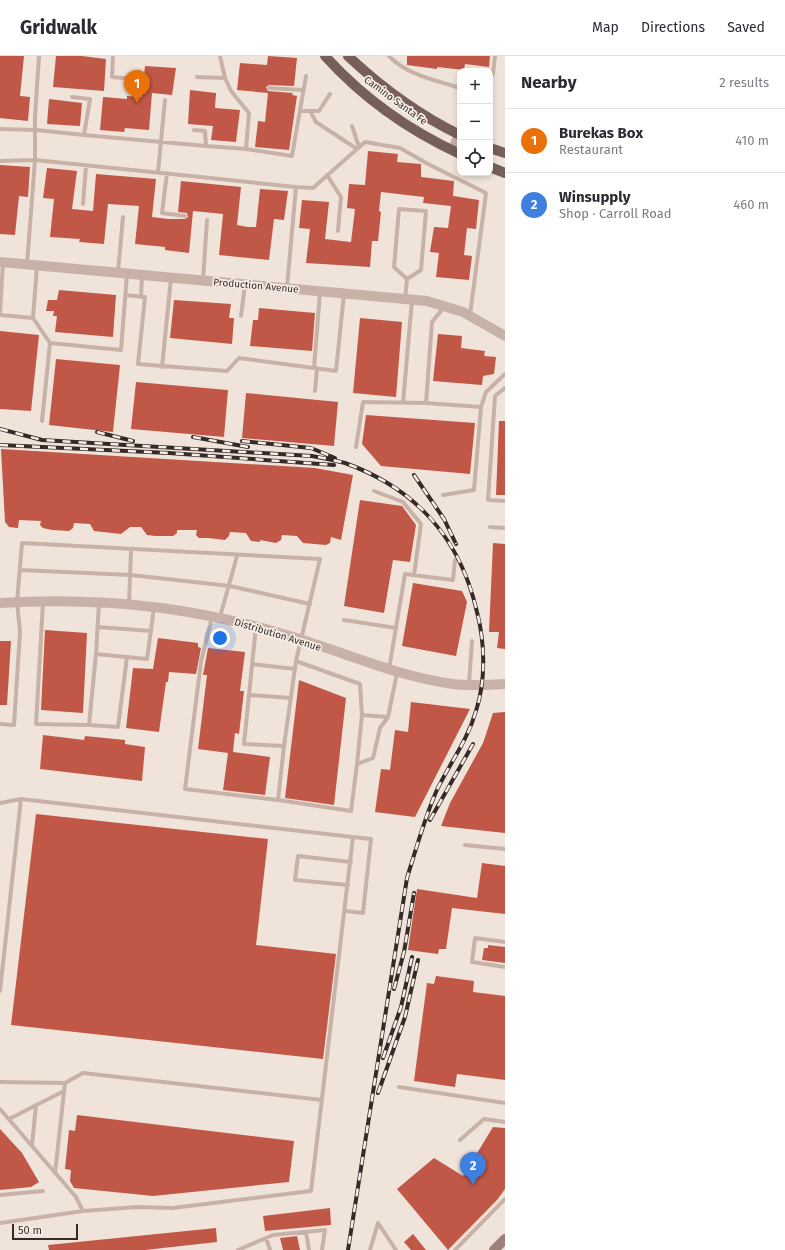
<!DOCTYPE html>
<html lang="en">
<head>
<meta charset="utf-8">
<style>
  :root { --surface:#fff; --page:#f7f7f7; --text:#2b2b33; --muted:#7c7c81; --line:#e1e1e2; --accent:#1e5452 }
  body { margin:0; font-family:"Fira Sans",sans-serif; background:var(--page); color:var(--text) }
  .controls { position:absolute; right:12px; top:12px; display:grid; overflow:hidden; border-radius:8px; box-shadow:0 2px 6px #0003 }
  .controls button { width:36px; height:36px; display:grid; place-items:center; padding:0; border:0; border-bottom:1px solid var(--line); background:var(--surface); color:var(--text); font:20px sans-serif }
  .scale { position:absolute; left:12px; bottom:10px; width:66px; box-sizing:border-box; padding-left:4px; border:2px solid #342a27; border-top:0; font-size:11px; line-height:14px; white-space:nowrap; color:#342a27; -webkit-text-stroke:3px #f8eee6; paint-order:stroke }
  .you { position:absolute; left:220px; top:582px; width:14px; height:14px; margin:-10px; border:3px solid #fff; border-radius:50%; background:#1a73e8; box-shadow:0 0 0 6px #1a73e833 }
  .badge { display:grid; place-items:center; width:26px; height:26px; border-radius:50%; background:var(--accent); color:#fff; font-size:13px; font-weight:700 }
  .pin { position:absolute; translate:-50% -33px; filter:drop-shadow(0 1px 2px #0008) }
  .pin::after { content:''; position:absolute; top:21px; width:14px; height:12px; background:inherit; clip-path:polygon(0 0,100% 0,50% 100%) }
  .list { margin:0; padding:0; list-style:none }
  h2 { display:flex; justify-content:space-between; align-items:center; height:52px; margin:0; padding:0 16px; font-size:17px }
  h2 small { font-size:13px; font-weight:400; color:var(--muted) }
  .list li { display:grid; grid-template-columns:26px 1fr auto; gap:12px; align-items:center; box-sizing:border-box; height:64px; padding:0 16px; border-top:1px solid var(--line) }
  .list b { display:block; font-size:15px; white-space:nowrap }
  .list p { margin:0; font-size:13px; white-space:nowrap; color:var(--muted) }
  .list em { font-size:13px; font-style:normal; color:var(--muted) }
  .icon { flex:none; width:22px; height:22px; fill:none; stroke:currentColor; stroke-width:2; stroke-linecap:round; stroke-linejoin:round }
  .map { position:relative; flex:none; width:505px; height:1194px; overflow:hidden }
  header { display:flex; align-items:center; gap:24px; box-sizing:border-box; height:56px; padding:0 20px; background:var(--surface); border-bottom:1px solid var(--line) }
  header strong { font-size:19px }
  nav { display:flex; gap:22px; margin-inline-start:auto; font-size:14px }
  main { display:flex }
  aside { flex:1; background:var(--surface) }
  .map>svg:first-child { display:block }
  .building { fill:#c15847 }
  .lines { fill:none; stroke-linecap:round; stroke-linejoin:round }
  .service { stroke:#c8b2a7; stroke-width:4 }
  .minor { stroke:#c8b2a7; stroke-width:8 }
  .tertiary { stroke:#c8b2a7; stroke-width:10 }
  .secondary { stroke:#9b8178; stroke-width:10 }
  .primary { stroke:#765f59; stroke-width:10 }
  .rail-casing { stroke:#342a27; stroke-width:4 }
  .rail { stroke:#f8eee6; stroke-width:2.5; stroke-dasharray:8; stroke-linecap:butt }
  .labels { text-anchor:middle; stroke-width:3.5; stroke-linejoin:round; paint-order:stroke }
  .street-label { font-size:10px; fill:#342a27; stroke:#f8eee6 }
</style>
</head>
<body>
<header>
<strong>Gridwalk</strong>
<nav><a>Map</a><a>Directions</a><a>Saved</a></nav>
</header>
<main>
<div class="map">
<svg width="505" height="1194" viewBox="0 0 505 1194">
  <rect width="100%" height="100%" fill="#f0e4da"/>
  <!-- building -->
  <path class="building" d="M 0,0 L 24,0 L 20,40 L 30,41 L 28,65 L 0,62 Z
    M 56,0 L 82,0 L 106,3 L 104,35 L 53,31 Z
    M 268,0 L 297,2 L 294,30 L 269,29 L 266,31 L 268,35 L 293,37 L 292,39 L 297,40 L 289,94 L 255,91 L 258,65 L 265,66 L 268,37 L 237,34 L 240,7 L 267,9 Z
    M 407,0 L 490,0 L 489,11 L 465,8 L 464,14 L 437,11 L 437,13 L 407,9 Z
    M 145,10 L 176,12 L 172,39 L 152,37 L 149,74 L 125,72 L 124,76 L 100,74 L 103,41 L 127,43 L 127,40 L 142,41 Z
    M 190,34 L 216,37 L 215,52 L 240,54 L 236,86 L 211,84 L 213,70 L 188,68 Z
    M 49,43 L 82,47 L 80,70 L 47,68 Z
    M 368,95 L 398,98 L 397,106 L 421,108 L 421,121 L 454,125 L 453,140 L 479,144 L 476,173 L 467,172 L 464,199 L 472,200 L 469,224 L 436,221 L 439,197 L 430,196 L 434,171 L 448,172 L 451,150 L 423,147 L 424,141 L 381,136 L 379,155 L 381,156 L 378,185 L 372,185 L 370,211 L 306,207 L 310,173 L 299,172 L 302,144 L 329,146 L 325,183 L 351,186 L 355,153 L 347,152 L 349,128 L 365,129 Z
    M 0,109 L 30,111 L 28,141 L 19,140 L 15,179 L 0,178 Z
    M 47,112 L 77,115 L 72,153 L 93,155 L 96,118 L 156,123 L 152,161 L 168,163 L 185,163 L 188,161 L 187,157 L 178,156 L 181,125 L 241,131 L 237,169 L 248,171 L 256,171 L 260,133 L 288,135 L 284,164 L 274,163 L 269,204 L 219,199 L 223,158 L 193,155 L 189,197 L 165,194 L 165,191 L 135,188 L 139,150 L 108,148 L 104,188 L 79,186 L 80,183 L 50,181 L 54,143 L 43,142 Z
    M 59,234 L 116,239 L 113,281 L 55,276 L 57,260 L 53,260 L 54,255 L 46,255 L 48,244 L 57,244 Z
    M 174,244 L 231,248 L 229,262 L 234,262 L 232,288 L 170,282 Z
    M 259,252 L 315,257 L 312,295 L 250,290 L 253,264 L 258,264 Z
    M 360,262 L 402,266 L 396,341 L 353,337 Z
    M 0,275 L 39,279 L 31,355 L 0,353 Z
    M 438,278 L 462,280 L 461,292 L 485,295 L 484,300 L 496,301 L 494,318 L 483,320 L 482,329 L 433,325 Z
    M 56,303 L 120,309 L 113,376 L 49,369 Z
    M 136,326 L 228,334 L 224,381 L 131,373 Z
    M 246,337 L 338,346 L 334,390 L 242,382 Z
    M 366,359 L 475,367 L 470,418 L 381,410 L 362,388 Z
    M 499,365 L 505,365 L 505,439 L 496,439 Z
    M 1,393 L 315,412 L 353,419 L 341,484 L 331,481 L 330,487 L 326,489 L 303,487 L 297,480 L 282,479 L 281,484 L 276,487 L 260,484 L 260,486 L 251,485 L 246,477 L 230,476 L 229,480 L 225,484 L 208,482 L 199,482 L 196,479 L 197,474 L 177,474 L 177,477 L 173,480 L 156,480 L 147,479 L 141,471 L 130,471 L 121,478 L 94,475 L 90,468 L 74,467 L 73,472 L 69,475 L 52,474 L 43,472 L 40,469 L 41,465 L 19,464 L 18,472 L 9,471 L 5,466 Z
    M 360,444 L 402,450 L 416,469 L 410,506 L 393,504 L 384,557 L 344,550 Z
    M 493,487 L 505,488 L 505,593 L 497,592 L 499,576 L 489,576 Z
    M 413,527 L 462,535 L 467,546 L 456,600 L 402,590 Z
    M 45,574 L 87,577 L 83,657 L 41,654 Z
    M 158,582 L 198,587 L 198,591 L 201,592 L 196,618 L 169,616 L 168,626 L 166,626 L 159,676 L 126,672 L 133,612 L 153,613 Z
    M 0,585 L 11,585 L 7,649 L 0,649 Z
    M 208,592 L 245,596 L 240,635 L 244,635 L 239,678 L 235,677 L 233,696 L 270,701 L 265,739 L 223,734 L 228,697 L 198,693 L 207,619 L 203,619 Z
    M 299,624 L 346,642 L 334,749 L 285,742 Z
    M 411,646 L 470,653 L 415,761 L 375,756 L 381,713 L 390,714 L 395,674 L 408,676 Z
    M 505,656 L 505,777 L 441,770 L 450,747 L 483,687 L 493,657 Z
    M 43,679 L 84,684 L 85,680 L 125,684 L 125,688 L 145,691 L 142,725 L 40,713 Z
    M 36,758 L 268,783 L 256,889 L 336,898 L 323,1003 L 11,969 Z
    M 482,807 L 505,810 L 505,858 L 452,852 L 446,893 L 439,893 L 438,898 L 408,894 L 417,833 L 477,842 Z
    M 488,889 L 505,891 L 505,907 L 482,904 L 484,892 L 488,892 Z
    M 436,920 L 474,925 L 473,936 L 505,940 L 505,1024 L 457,1018 L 455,1031 L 414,1025 L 427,927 L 434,928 Z
    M 77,1059 L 294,1085 L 289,1126 L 153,1140 L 74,1132 L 70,1125 L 71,1114 L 65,1113 L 69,1074 L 75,1075 Z
    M 493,1071 L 505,1072 L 505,1133 L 497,1144 L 448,1194 L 397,1133 L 434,1102 L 463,1120 Z
    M 0,1073 L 22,1097 L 39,1126 L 31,1131 L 0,1134 Z
    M 330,1152 L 331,1169 L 265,1175 L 263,1160 Z
    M 216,1172 L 217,1186 L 145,1194 L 49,1194 L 48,1189 Z
    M 413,1178 L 426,1194 L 411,1194 L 404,1186 Z
    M 297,1180 L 300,1194 L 283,1194 L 280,1182 Z"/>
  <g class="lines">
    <!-- service -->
    <path class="service" d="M 39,0 L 35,61 L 35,104 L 296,131 L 287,231
      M 113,0 L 112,21 L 133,23
      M 389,0 C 407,19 435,24 460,32
      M 197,21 L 225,22
      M 490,23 L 493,18 L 495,0
      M 269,32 L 303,34
      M 300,55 L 319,55 L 330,38
      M 310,55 L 316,66 L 357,93
      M 352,70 L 359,91
      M 0,73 L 36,74 L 84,79 L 90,43 L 72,41
      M 194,74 L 205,75 L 206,90 L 246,93 L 249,57 L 231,35 L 225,22 L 220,0
      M 84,79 L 206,90
      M 246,93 L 292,100 L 306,20
      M 0,105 L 35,104 L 27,208
      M 158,116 L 165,44
      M 167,117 L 162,157 L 185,160
      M 327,119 L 341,141 L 338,175
      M 296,131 L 313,132 L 365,86 L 400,92 L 428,108 L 486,137 L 470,259
      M 83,148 L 86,110
      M 118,216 L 123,161
      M 203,224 L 207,164
      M 125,239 L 145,241 L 138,308 L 227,315 L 239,302 L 336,315 L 344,238
      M 141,241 L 142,219
      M 405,243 L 407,223 L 421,214 L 426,155 L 399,153 L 394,211 L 407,223
      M 445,250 L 432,266 L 426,347 L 481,351 L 486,336 L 505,318
      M 0,258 L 3,206
      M 0,259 L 33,262 L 37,210
      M 241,260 L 245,229
      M 33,262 L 50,287 L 121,294 L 127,218
      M 162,311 L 171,222
      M 314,312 L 320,236
      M 505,332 L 495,340 L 488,444 L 505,445
      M 315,335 L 317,312
      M 403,347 L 412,244
      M 42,365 L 50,287
      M 356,391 L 363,346 L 426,347
      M 374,435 L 403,446 L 421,468 L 414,519
      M 443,439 L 474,434 L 481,351
      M 490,471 L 505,472
      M 21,514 L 131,519 L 230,530 L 310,548
      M 43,546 L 36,668 L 89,669
      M 99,547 L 96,598 L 147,603 L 154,552
      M 129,547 L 131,494
      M 212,561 L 201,606 L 185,733 L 278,744
      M 220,561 L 237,500
      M 344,564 L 396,572
      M 256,570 L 244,688 L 284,690 L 296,605 L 360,628 L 362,659 L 388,661 L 397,617
      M 98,571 L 151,575
      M 96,598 L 89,669 L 118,671 L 127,601
      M 252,608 L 295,613
      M 389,613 L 405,518 L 453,524 L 455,504
      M 469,628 L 472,585
      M 249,639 L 291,642
      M 0,668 L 14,669 L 20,576 L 17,546 L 22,487 L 320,503 L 296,605
      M 284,690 L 278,744 L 351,755 L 357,708 L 373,702 L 380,672 L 388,661
      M 357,708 L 362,659
      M 21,743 L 353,781 L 311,1135 L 173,1152 L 137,1151 L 83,1155
      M 0,747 L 21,743 L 0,935
      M 465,789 L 505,793
      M 348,829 L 295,824 L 298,800 L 351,806
      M 345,855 L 363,857 L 371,783 L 353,781
      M 505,886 L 475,882 L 472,906 L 505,911
      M 0,1026 L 65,1027 L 55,1117
      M 65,1027 L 83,1017 L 322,1044
      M 399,1031 L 505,1047
      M 0,1053 L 76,1141 L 83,1155 L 0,1167
      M 9,1063 L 64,1035
      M 460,1084 L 484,1063 L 505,1066
      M 32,1089 L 36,1049
      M 0,1139 L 43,1135
      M 306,1176 L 309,1194
      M 266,1182 L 270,1194
      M 238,1194 L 273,1179 L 325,1174 L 322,1194
      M 370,1194 L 378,1167 L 396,1194
      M 455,1194 L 505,1143"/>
    <!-- minor -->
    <path class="minor" d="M 451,94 L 460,75"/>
    <!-- tertiary -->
    <path class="tertiary" d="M 0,206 L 427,245 L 463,256 L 505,280
      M 0,547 C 92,541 187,550 276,576 C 336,592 392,620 453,628 C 470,630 488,629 505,628"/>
    <!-- secondary -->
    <path class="secondary" d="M 494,1194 L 505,1183"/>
    <!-- primary -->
    <path class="primary" d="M 325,0 C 362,41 410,75 460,98
      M 348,0 C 381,31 419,59 460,79
      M 490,92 L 505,97
      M 490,111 L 505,117"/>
    <!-- rail casing -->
    <g class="rail-casing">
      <path id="rail" d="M 0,373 L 42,384 L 312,400 C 323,402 334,404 345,407 C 417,433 460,482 477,556 C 485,587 486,624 476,655 C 467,686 449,708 436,736 C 424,764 416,793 407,822 L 348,1194
        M 97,376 L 133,385
        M 193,381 L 248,391
        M 242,385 L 311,392 L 335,402
        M 0,389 L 169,397 L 334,409
        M 414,419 L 444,463 L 456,488
        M 430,764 L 473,688
        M 394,933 L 404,896 L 414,837
        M 383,1002 L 401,951 L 412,901
        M 378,1037 L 405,961 L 418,904"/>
    </g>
    <!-- rail -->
    <use href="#rail" class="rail"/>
  </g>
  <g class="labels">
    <!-- street labels -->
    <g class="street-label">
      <text transform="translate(396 44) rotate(36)" y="4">Camino Santa Fe</text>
      <text transform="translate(256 229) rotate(5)" y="4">Production Avenue</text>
      <text transform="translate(278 578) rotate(17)" y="4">Distribution Avenue</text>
    </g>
  </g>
</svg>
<div class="controls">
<button>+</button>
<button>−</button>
<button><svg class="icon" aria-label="locate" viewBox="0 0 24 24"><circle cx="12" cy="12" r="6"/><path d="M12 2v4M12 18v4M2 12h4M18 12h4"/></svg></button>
</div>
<div class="scale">50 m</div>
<div class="you"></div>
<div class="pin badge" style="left:137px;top:47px;background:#e8710a">1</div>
<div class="pin badge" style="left:473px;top:1129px;background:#3f7fe0">2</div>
</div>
<aside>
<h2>Nearby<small>2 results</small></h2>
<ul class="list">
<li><span class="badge" style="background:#e8710a">1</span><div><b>Burekas Box</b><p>Restaurant</p></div><em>410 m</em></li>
<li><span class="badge" style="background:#3f7fe0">2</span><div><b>Winsupply</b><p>Shop · Carroll Road</p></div><em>460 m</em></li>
</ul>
</aside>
</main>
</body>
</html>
